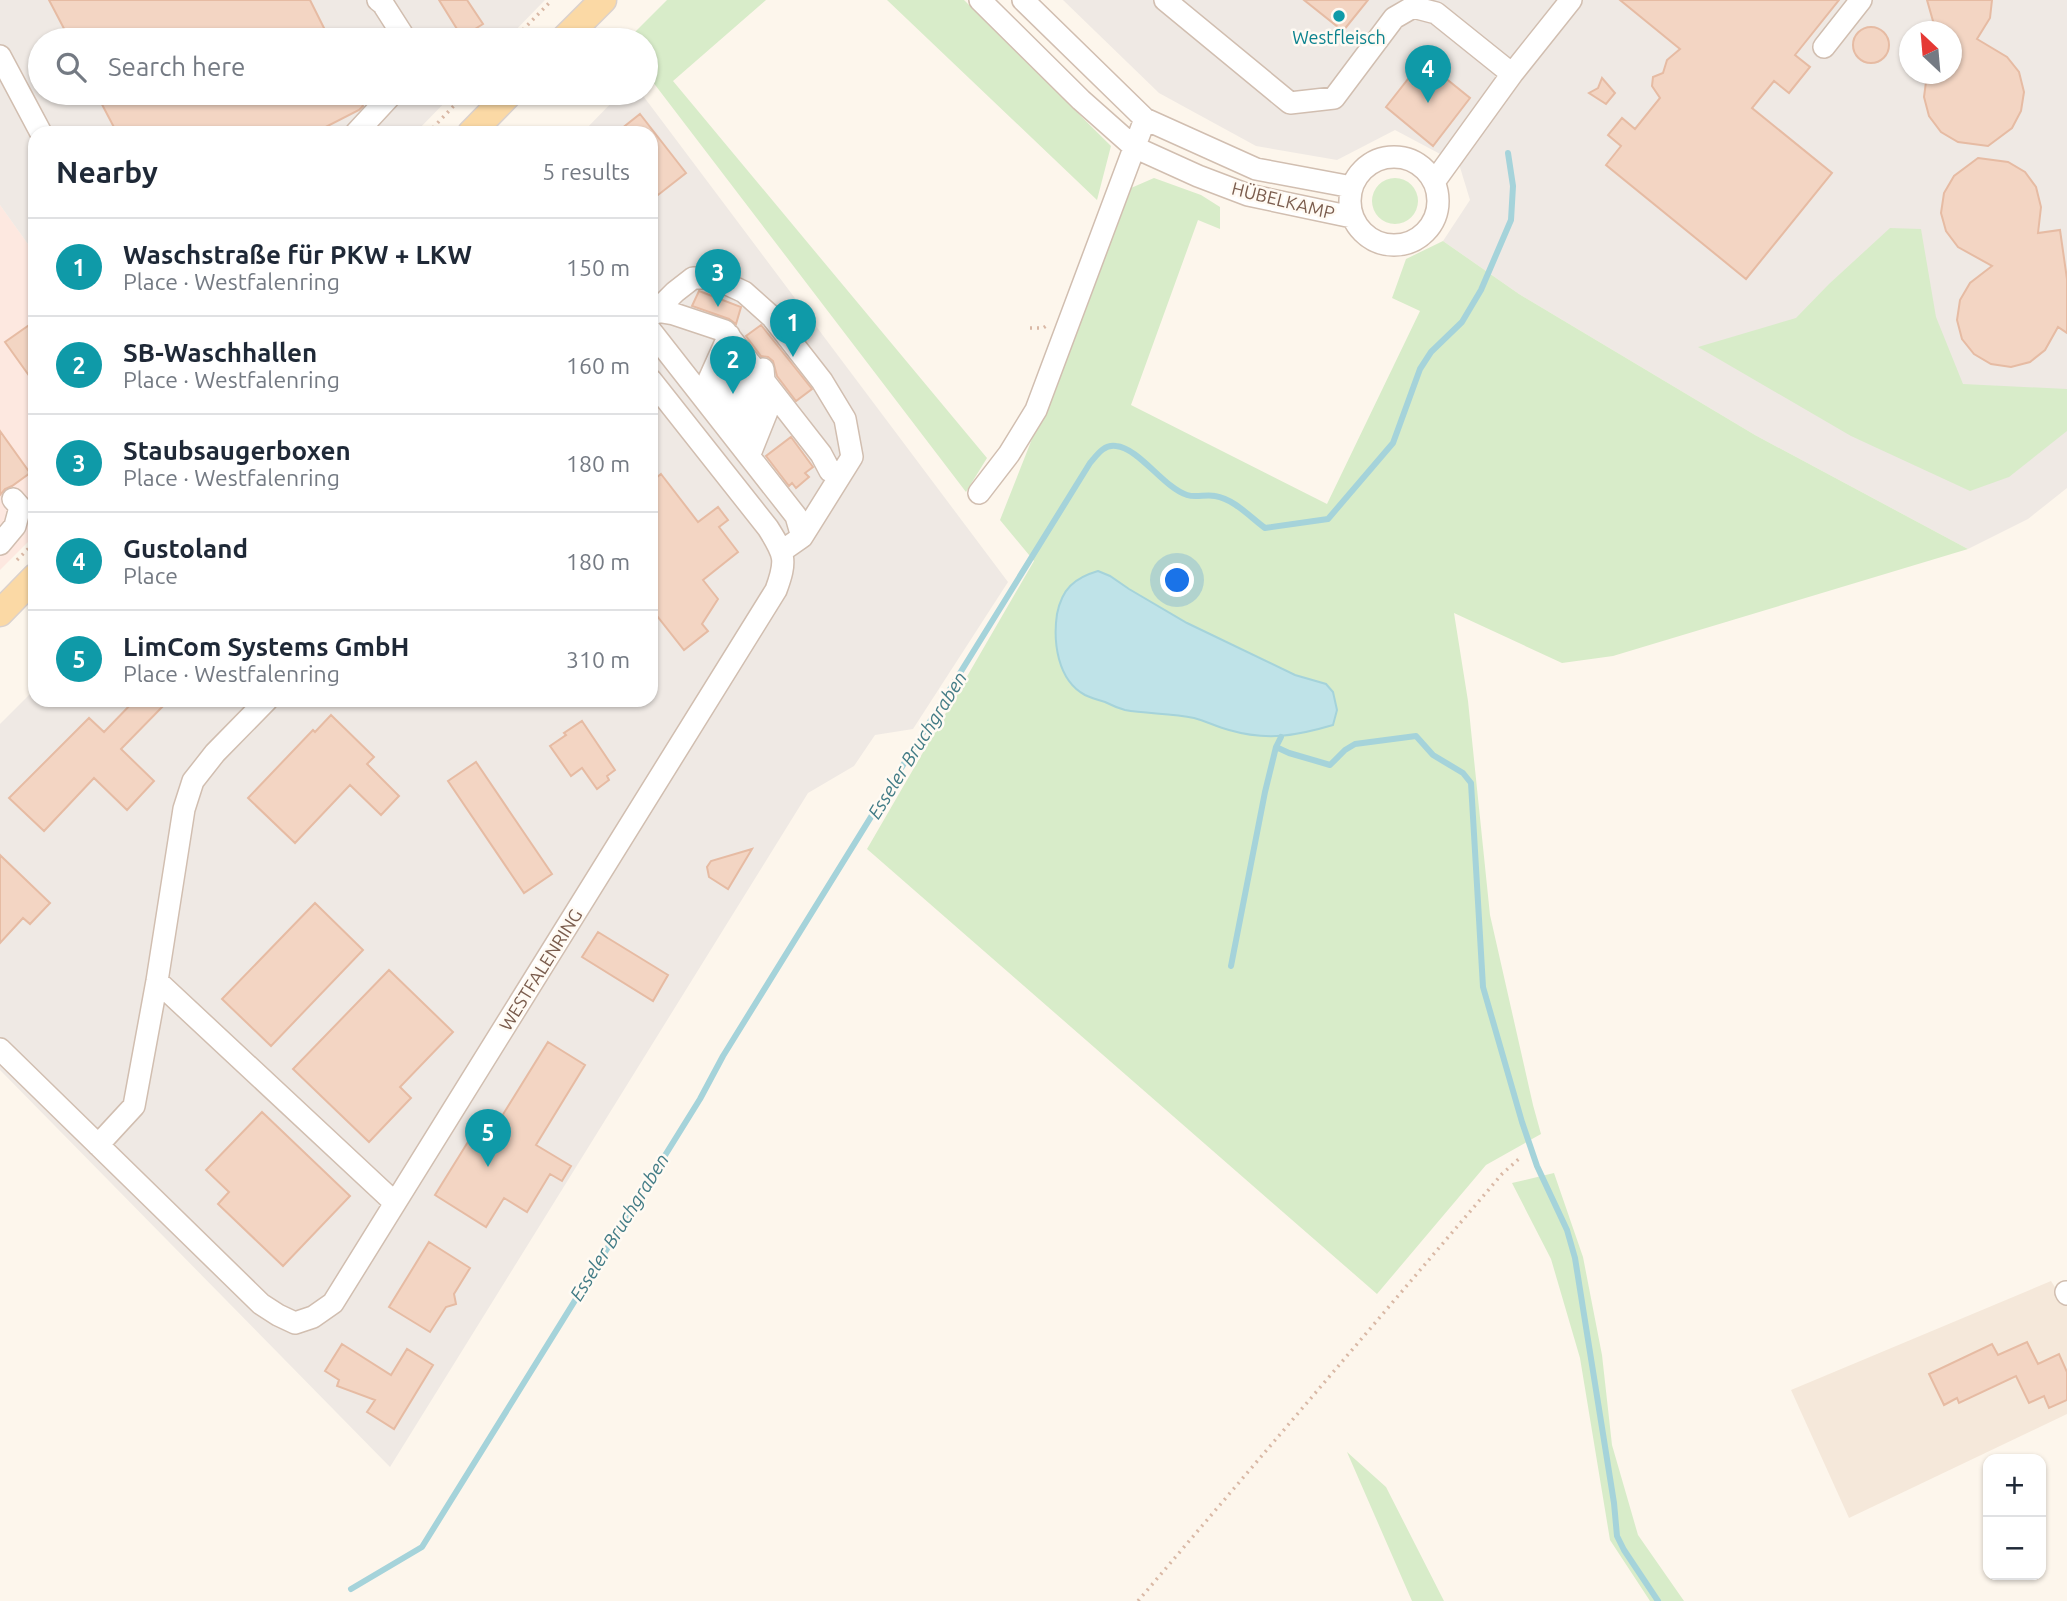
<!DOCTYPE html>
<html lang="en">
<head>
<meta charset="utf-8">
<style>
  :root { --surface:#fff; --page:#f6f6f7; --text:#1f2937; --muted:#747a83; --line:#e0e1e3; --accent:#2563eb }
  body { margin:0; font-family:Ubuntu,sans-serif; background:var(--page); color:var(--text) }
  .controls { position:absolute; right:21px; bottom:21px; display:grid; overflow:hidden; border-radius:14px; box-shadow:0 2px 5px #0004 }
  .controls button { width:63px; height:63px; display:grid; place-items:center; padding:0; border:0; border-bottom:2px solid var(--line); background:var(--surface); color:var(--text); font:35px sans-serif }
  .compass { position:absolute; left:1899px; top:21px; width:63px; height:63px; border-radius:50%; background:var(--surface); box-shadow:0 2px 5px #0004; rotate:334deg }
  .you { position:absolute; left:1178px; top:581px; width:24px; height:24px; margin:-18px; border:5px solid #fff; border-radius:50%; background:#1a73e8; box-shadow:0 0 0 10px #1a73e833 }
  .badge { display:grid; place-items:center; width:46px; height:46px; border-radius:50%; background:var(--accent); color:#fff; font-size:23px; font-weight:700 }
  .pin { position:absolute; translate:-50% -58px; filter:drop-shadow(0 2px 4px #0008) }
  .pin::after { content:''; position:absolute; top:37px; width:24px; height:21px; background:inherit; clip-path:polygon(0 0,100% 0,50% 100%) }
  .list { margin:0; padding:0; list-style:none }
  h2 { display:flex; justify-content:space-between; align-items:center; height:91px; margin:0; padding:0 28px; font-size:30px }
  h2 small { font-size:23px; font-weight:400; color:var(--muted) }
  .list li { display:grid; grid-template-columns:46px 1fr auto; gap:21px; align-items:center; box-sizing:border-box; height:98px; padding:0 28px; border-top:2px solid var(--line) }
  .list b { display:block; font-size:26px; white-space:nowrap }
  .list p { margin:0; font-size:23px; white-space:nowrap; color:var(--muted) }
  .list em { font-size:23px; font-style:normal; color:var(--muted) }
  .icon { flex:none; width:38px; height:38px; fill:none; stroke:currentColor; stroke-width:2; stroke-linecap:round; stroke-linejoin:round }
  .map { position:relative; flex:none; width:2067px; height:1601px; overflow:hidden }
  .search { position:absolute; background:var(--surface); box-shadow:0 2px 5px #0004; left:28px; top:28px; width:630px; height:77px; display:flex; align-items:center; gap:18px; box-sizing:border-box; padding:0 24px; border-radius:38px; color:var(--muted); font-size:26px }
  .panel { position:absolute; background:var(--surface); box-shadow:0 2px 5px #0004; left:28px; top:126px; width:630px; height:581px; border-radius:21px }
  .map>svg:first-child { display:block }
  .residential { fill:#f5e8da }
  .commercial { fill:#fde8e0 }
  .industrial { fill:#efe9e4; fill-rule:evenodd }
  .green { fill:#d8ecc9 }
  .water { fill:#bfe3e8; stroke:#a5d3da; stroke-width:2 }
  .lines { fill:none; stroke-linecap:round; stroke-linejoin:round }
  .stream { stroke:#a5d3da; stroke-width:6 }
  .building { fill:#f3d5c3; stroke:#e6bba3; stroke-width:2 }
  .minor-casing { stroke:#d1beb0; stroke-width:24 }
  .major-casing { stroke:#dad1cd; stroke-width:29 }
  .path { stroke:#d9b8a5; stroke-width:3.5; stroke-dasharray:2 5; stroke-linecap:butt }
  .minor { stroke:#fff; stroke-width:21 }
  .major { stroke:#fbd9a5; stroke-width:26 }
  .culture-dot { fill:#0f9aa8; stroke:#fffaf3; stroke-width:2.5 }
  .labels { text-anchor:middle; stroke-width:5; stroke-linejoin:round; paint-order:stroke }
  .culture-label { font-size:18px; fill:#0d838f; stroke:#fffaf3 }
  .street-label { font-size:18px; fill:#7a5c4d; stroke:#fffaf3 }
  .water-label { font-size:19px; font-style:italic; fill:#437c86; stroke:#fffaf3 }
</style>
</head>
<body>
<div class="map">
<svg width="2067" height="1601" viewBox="0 0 2067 1601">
  <rect width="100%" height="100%" fill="#fdf6ec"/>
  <!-- residential -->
  <path class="residential" d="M 2051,1281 L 2067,1306 L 2067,1414 L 1849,1518 L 1791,1390 Z"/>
  <!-- commercial -->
  <path class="commercial" d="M 0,205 L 35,254 L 35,535 L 0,570 Z"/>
  <!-- industrial -->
  <path class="industrial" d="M 0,0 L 545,0 L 506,40 L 40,40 L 40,93 L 454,93 L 415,133 L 35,133 L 35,254 L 0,205 Z
    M 1063,0 L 2067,0 L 2067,488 L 2028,519 L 1968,549 L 1755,435 L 1519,294 L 1443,241 L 1470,200 L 1459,164 L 1395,130 L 1337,160 L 1256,146 L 1159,93 ZM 1910,32 L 1952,32 L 1952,74 L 1910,74 Z
    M 621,93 L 641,93 L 1008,582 L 913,729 L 875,735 L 854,766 L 808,793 L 390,1467 L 0,1070 L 0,724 L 35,689 L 35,700 L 651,700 L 651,133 L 582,133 Z"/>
  <!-- green -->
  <path class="green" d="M 667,0 L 766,0 L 673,81 L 987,458 L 966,492 L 646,73 L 646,40 L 627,40 Z
    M 887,0 L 964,0 L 1111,146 L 1097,200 Z
    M1372 201a23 23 0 1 1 46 0a23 23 0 1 1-46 0Z
    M 1154,178 L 1201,195 L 1220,207 L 1220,229 L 1198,220 L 1131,405 L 1327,504 L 1420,311 L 1392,298 L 1406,259 L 1443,241 L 1519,294 L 1755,435 L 1968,549 L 1613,656 L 1562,663 L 1454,613 L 1468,701 L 1490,915 L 1533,1105 L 1541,1134 L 1486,1165 L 1377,1294 L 867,849 L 1034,561 L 1000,520 L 1131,188 Z
    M 1890,228 L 1921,229 L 1936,317 L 1963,384 L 2067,389 L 2067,431 L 2009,477 L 1970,491 L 1851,436 L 1698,347 L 1796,318 L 1829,284 Z
    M 1554,1173 L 1583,1257 L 1602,1355 L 1612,1445 L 1638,1535 L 1684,1601 L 1650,1601 L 1610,1540 L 1580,1358 L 1551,1259 L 1512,1183 Z
    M 1347,1452 L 1386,1487 L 1444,1601 L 1412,1601 Z"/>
  <!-- water -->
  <path class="water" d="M 1098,571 L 1110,576 L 1129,589 L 1187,623 L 1295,675 L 1326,684 L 1333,692 L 1337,710 L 1333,725 C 1296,736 1267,741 1229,730 C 1217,727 1206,721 1194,718 C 1171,713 1147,714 1125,710 C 1118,708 1111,705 1105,702 C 1098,700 1091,698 1085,695 C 1057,680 1053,641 1057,614 C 1062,589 1074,578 1098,571 Z"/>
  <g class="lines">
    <!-- stream -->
    <path class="stream" d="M 1281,737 L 1276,747 L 1289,753 L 1330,765 L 1345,750 L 1355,744 L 1416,736 L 1433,755 L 1463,773 L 1471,783 L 1483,987 L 1522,1122 L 1537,1166 L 1567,1230 L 1575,1258 L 1614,1503 L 1617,1536 L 1624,1550 L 1658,1601
      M 1231,966 L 1265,792 L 1276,747
      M 351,1589 L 422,1547 L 700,1099 L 723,1056 L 1090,463 C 1097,455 1104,444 1116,446 C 1139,448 1164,488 1187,495 C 1196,498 1206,494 1215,496 C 1234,499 1250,517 1265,528 L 1328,519 L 1393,443 L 1420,369 L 1431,352 L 1462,322 L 1481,290 L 1511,220 L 1513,186 L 1508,153"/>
  </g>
  <!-- building -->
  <path class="building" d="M 49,0 L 310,0 L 330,40 L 70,40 Z
    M 439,0 L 467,0 L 483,24 L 462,37 Z
    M 1304,0 L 1368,0 L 1343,31 Z
    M 1620,0 L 1839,0 L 1795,55 L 1810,67 L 1789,93 L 1774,81 L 1752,108 L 1832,173 L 1746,279 L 1606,165 L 1621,146 L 1608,135 L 1622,118 L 1635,129 L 1660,98 L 1652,86 L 1653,77 L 1663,73 L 1667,60 L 1680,49 Z
    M 1927,0 L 1992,0 L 1990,18 L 1977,39 L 2007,57 L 2019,72 L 2024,92 L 2021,111 L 2012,128 L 1988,146 L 1958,142 L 1941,132 L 1929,116 L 1924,97 L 1927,74 L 1951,74 L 1951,32 L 1940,31 L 1933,21 Z
    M1853 45a18 18 0 1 1 36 0a18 18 0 1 1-36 0Z
    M 1423,60 L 1470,98 L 1433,146 L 1386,107 Z
    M 1602,78 L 1615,93 L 1606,104 L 1589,93 L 1598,88 Z
    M 96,93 L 357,93 L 363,106 L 359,110 L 314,133 L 117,133 Z
    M 640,114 L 686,173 L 658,195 L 651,187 L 651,133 L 616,133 Z
    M 1978,158 L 2008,162 L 2025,172 L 2036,187 L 2041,207 L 2038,233 L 2060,230 L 2067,279 L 2067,333 L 2058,327 L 2045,350 L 2030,362 L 2011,367 L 1991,364 L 1974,354 L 1962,339 L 1957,320 L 1960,300 L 1970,283 L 1992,266 L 1958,247 L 1946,231 L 1941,213 L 1944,193 L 1954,176 Z
    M 699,291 L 741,307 L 736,324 L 729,319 L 692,306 Z
    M 35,321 L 35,384 L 5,342 Z
    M 761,325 L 812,389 L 796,401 L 777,376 L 773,361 L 768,357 L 761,356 L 746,336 Z
    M 0,431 L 30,473 L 12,486 L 5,489 L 0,495 Z
    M 791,437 L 813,467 L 805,473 L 809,477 L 796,488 L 792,483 L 789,486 L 766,456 Z
    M 661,474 L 698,522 L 718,507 L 728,520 L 719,527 L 738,552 L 703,580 L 718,599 L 702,624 L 708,631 L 684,650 L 657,616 L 651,621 L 651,482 Z
    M 135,700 L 169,700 L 121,749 L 154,781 L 127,810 L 94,778 L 44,831 L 9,798 L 89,718 L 104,732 Z
    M 331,715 L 374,757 L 367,764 L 399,796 L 381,815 L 350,785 L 295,843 L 248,798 L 313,730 L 315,732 Z
    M 582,721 L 615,770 L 607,776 L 609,780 L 597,789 L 582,768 L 571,776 L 550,746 L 566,735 L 564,733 Z
    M 476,762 L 552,874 L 524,893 L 448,781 Z
    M 752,849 L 728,889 L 709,877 L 707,867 L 711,861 Z
    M 0,855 L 50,903 L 30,924 L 23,918 L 0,943 Z
    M 315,903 L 363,950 L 271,1046 L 222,999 Z
    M 598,932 L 668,975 L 653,1001 L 582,957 Z
    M 389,970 L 453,1032 L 400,1087 L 411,1098 L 369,1142 L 293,1069 Z
    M 548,1042 L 585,1065 L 536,1145 L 571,1166 L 562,1181 L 550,1174 L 527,1212 L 504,1198 L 486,1227 L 435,1195 L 471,1137 L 484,1145 Z
    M 262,1112 L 350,1196 L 283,1266 L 218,1204 L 229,1192 L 206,1170 Z
    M 429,1242 L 470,1268 L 454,1294 L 456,1304 L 446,1307 L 430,1332 L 389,1307 Z
    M 2027,1342 L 2038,1364 L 2059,1354 L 2067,1372 L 2067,1400 L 2049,1408 L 2044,1396 L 2029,1403 L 2016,1376 L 1959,1403 L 1957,1398 L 1944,1405 L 1929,1374 L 1992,1344 L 1998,1355 Z
    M 342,1344 L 391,1375 L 407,1349 L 433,1365 L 394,1429 L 367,1412 L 375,1400 L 337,1386 L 339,1380 L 325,1371 Z"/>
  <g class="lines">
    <!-- minor casing -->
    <g class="minor-casing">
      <path id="minor" d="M 378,0 L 383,4 L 406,40
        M 980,0 L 1081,100 L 1134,147 L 1198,176 L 1248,195 L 1352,217
        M 1023,0 L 1145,119 L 1256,169 L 1352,187
        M 1165,0 L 1290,103 L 1334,98 L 1394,18 L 1413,7 L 1436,13 L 1512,74 L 1571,0
        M 1824,47 L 1861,0
        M 0,56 L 41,133
        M 356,133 L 393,93
        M1350 201a44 44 0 1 1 88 0a44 44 0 1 1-88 0Z
        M 1434,182 L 1512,74
        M 656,311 L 674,314 L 725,331 L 821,454 L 830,471
        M 651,316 L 675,292 L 693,278 L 714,278 L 744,292 L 772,317 L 822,381 L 845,419 L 852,457 L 802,537 L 782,551
        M 651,331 L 796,516 L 802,537
        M 702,395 L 729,335
        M 714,410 L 740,349
        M 727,428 L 754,367
        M 739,443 L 764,380 L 763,369
        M 750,454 L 774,394
        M 979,493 L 1009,454 L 1036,410 L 1145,119
        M 0,544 L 15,526 L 20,507 L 13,499
        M 157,981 L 395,1203
        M 0,1049 L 261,1304 L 278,1315 L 295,1323 L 313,1317 L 333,1303 L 776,590 C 787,560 785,555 768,528 L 651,380
        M 98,1145 L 134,1106 L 157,981 L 184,809 L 193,781 L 215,753 L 267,700
        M 2066,1292 L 2067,1294"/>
    </g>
    <!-- major casing -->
    <g class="major-casing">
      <path id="major" d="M 563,40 L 603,0
        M 471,133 L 510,93
        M 0,613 L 35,577"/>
    </g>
    <!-- path -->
    <path class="path" d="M 513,40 L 552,0
      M 428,133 L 466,93
      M 1030,328 L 1043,328 L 1046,326
      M 17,560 L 35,542
      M 1138,1601 L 1502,1174 L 1521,1157"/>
    <!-- minor -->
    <use href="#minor" class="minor"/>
    <!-- major -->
    <use href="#major" class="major"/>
  </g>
  <!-- markers -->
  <circle class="culture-dot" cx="1339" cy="16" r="7"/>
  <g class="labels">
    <!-- culture labels -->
    <g class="culture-label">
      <text x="1339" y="44">Westfleisch</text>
    </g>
    <!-- street labels -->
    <g class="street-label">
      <text transform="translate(1283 201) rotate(14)" y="6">HÜBELKAMP</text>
      <text transform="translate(541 970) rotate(-58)" y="6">WESTFALENRING</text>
    </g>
    <!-- water labels -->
    <g class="water-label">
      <text transform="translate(917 745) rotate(-58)" y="7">Esseler Bruchgraben</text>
      <text transform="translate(619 1227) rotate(-58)" y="7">Esseler Bruchgraben</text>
    </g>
  </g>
</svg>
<div class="controls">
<button>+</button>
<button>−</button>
</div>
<svg class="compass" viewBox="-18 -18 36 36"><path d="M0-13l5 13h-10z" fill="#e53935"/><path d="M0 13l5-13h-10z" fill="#747a83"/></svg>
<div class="you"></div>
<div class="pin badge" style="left:793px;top:357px;background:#0f9aa8">1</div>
<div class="pin badge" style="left:733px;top:394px;background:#0f9aa8">2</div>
<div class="pin badge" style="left:718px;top:307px;background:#0f9aa8">3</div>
<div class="pin badge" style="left:1428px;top:103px;background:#0f9aa8">4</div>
<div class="pin badge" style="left:488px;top:1167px;background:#0f9aa8">5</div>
<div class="search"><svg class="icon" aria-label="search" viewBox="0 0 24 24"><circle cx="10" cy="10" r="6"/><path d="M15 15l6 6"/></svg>Search here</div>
<section class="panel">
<h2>Nearby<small>5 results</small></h2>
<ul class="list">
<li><span class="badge" style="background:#0f9aa8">1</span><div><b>Waschstraße für PKW + LKW</b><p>Place · Westfalenring</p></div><em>150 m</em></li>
<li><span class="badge" style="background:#0f9aa8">2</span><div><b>SB-Waschhallen</b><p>Place · Westfalenring</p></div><em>160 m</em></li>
<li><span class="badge" style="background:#0f9aa8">3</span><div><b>Staubsaugerboxen</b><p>Place · Westfalenring</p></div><em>180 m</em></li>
<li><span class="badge" style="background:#0f9aa8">4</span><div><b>Gustoland</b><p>Place</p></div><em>180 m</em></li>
<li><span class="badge" style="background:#0f9aa8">5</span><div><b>LimCom Systems GmbH</b><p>Place · Westfalenring</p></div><em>310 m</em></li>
</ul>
</section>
</div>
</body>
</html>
